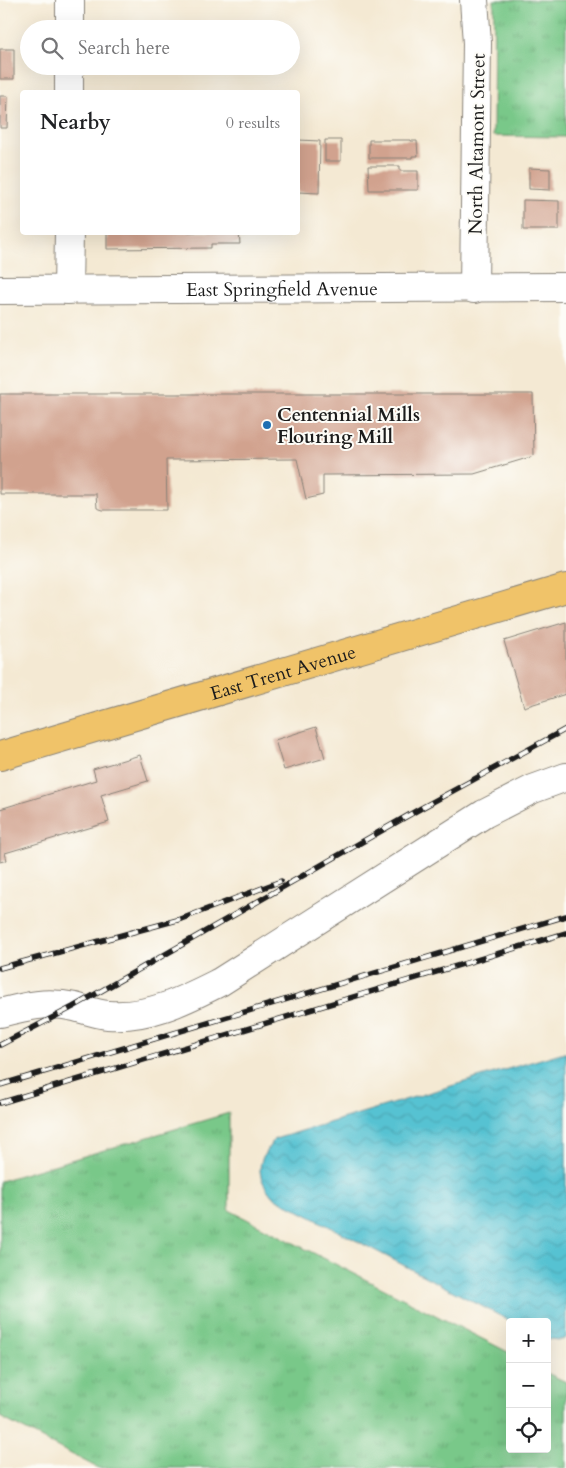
<!DOCTYPE html>
<html lang="en">
<head>
<meta charset="utf-8">
<style>
  :root { --surface:#fff; --page:#f2f2f2; --text:#202124; --muted:#757577; --line:#e0e0e0 }
  body { margin:0; font-family:Cardo,serif; background:var(--page); color:var(--text) }
  .controls { position:absolute; right:15px; bottom:15px; display:grid; overflow:hidden; border-radius:5px; box-shadow:0 5px 20px #0002 }
  .controls button { width:45px; height:45px; display:grid; place-items:center; padding:0; border:0; border-bottom:1px solid var(--line); background:var(--surface); color:var(--text); font:25px sans-serif }
  .list { margin:0; padding:0; list-style:none }
  h2 { display:flex; justify-content:space-between; align-items:center; height:65px; margin:0; padding:0 20px; font-size:21px }
  h2 small { font-size:16px; font-weight:400; color:var(--muted) }
  .icon { flex:none; width:28px; height:28px; fill:none; stroke:currentColor; stroke-width:2; stroke-linecap:round; stroke-linejoin:round }
  .map { position:relative; flex:none; width:566px; height:1468px; overflow:hidden }
  .search { position:absolute; background:var(--surface); box-shadow:0 5px 20px #0002; left:20px; top:20px; width:280px; height:55px; display:flex; align-items:center; gap:12px; box-sizing:border-box; padding:0 18px; border-radius:28px; color:var(--muted); font-size:19px }
  .panel { position:absolute; background:var(--surface); box-shadow:0 5px 20px #0002; left:20px; top:90px; width:280px; height:145px; border-radius:5px }
  .map>svg:first-child { display:block }
  .grass { fill:url(#grass-tufts); stroke:#4a7252 }
  .water { fill:url(#water-waves); stroke:#3a6f77 }
  .building { fill:#d1a28e }
  .lines { fill:none; stroke-linecap:round; stroke-linejoin:round }
  .minor-casing { stroke:#888278; stroke-width:30 }
  .major-casing { stroke:#888278; stroke-width:30 }
  .minor { stroke:#fff; stroke-width:28 }
  .major { stroke:#f0c369; stroke-width:28 }
  .rail-casing { stroke:#1c1c1c; stroke-width:5.5 }
  .rail { stroke:#fdfcf7; stroke-width:4; stroke-dasharray:11; stroke-linecap:butt }
  .poi-dot { fill:#1f6fb2; stroke:#fdfcf7; stroke-width:2 }
  .labels { text-anchor:middle; stroke-width:4; stroke-linejoin:round; paint-order:stroke }
  .street-label { font-size:19px; fill:#1c1c1c; stroke:#fdfcf7 }
  .poi-label { font-size:19px; font-weight:bold; fill:#1c1c1c; stroke:#fdfcf7; text-anchor:start }
</style>
</head>
<body>
<div class="map">
<svg width="566" height="1468" viewBox="0 0 566 1468">
  <defs>
    <pattern id="grass-tufts" width="24" height="20" patternUnits="userSpaceOnUse" patternTransform="scale(1.25)"><rect width="24" height="20" fill="#79c889"/><path d="M3 7l-1-3M5 7V3M7 7l1-3M15 17l-1-3M17 17v-4M19 17l1-3" fill="none" stroke="#68ab76"/></pattern>
    <pattern id="water-waves" width="16" height="10" patternUnits="userSpaceOnUse" patternTransform="scale(1.25)"><rect width="16" height="10" fill="#57c2d2"/><path d="M0 5q4-4 8 0t8 0" fill="none" stroke="#4ba6b4"/></pattern>
  </defs>
  <rect width="100%" height="100%" fill="#fdfcf7"/>
  <filter id="ink" filterUnits="userSpaceOnUse"><feTurbulence type="fractalNoise" baseFrequency=".02" numOctaves="2"/><feDisplacementMap in="SourceGraphic" scale="10" xChannelSelector="R" yChannelSelector="G"/><feConvolveMatrix kernelMatrix="1 2 1 2 8 2 1 2 1" color-interpolation-filters="sRGB"/></filter>
  <filter id="wash" filterUnits="userSpaceOnUse"><feTurbulence type="fractalNoise" baseFrequency=".0096" numOctaves="4" result="noise"/><feDisplacementMap in="SourceGraphic" scale="20" xChannelSelector="R" yChannelSelector="G"/><feGaussianBlur stdDeviation="1.12" result="paint"/><feColorMatrix in="noise" values="0 0 0 0 0 0 0 0 0 0 0 0 0 0 0 0 0 1.4 0 .05"/><feComposite in="paint" operator="in"/></filter>
  <g filter="url(#wash)">
    <rect width="100%" height="100%" fill="#f4e9d3"/>
    <!-- grass -->
    <path class="grass" d="M 494,0 L 566,0 L 566,137 L 493,136 Z
      M 229,1113 L 229,1210 L 510,1353 L 510,1449 L 547,1449 L 547,1373 L 566,1382 L 566,1468 L 98,1468 L 0,1417 L 0,1181 Z"/>
    <!-- water -->
    <path class="water" d="M 561,1053 L 566,1053 L 566,1338 L 562,1340 L 547,1339 L 547,1322 L 512,1322 L 273,1197 C 254,1174 257,1161 275,1139 Z"/>
    <g id="blocks">
      <!-- building -->
      <path class="building" d="M 0,49 L 14,49 L 14,79 L 0,79 Z
        M 0,96 L 8,96 L 7,128 L 0,128 Z
        M 298,140 L 320,141 L 319,193 L 298,192 Z
        M 325,140 L 341,140 L 341,161 L 325,161 Z
        M 369,140 L 411,140 L 411,141 L 417,141 L 418,156 L 412,156 L 412,158 L 369,158 Z
        M 368,166 L 400,166 L 400,171 L 418,171 L 418,190 L 369,190 Z
        M 529,168 L 550,169 L 550,190 L 529,189 Z
        M 523,200 L 559,201 L 559,230 L 523,230 Z
        M 107,232 L 239,232 L 240,244 L 211,244 L 211,248 L 107,249 Z
        M 0,394 L 533,394 L 534,456 L 474,474 L 323,475 L 323,495 L 306,499 L 297,459 L 166,460 L 167,510 L 103,510 L 97,508 L 96,494 L 0,494 Z
        M 566,622 L 566,694 L 524,707 L 504,641 Z
        M 316,727 L 325,758 L 284,770 L 275,740 Z
        M 140,755 L 148,781 L 101,795 L 109,822 L 5,853 L 7,860 L 0,862 L 0,809 L 96,780 L 93,769 Z"/>
    </g>
  </g>
  <g filter="url(#ink)">
    <use href="#blocks" fill-opacity="0" stroke="#888278" stroke-width="1"/>
    <g class="lines">
      <!-- minor casing -->
      <g class="minor-casing">
        <g id="minor">
          <path d="M 474,0 L 477,43 L 474,289"/>
          <path d="M 70,29 L 70,0"/>
          <path d="M 69,92 L 69,66"/>
          <path id="s1" d="M 0,290 L 566,287"/>
          <path d="M 68,290 L 69,232"/>
          <path d="M 0,1013 C 27,1006 46,1001 75,1007 C 86,1010 97,1014 108,1015 C 150,1018 184,1000 220,982 L 484,814 L 533,789 L 566,777"/>
        </g>
      </g>
      <!-- major casing -->
      <g class="major-casing">
        <g id="major">
          <path id="s2" d="M 0,756 L 566,588"/>
        </g>
      </g>
      <!-- minor -->
      <use href="#minor" class="minor"/>
      <!-- major -->
      <use href="#major" class="major"/>
      <!-- rail casing -->
      <g class="rail-casing">
        <path id="rail" d="M 0,968 L 181,919 L 281,881
          M 0,1045 L 73,1007 L 416,811 L 566,729
          M 0,1085 L 566,916
          M 0,1103 L 566,933"/>
      </g>
      <!-- rail -->
      <use href="#rail" class="rail"/>
    </g>
  </g>
  <!-- markers -->
  <circle class="poi-dot" cx="267" cy="425" r="5"/>
  <g class="labels">
    <!-- street labels -->
    <g class="street-label">
      <text transform="translate(476 144) rotate(-89)" y="7">North Altamont Street</text>
      <text dy="7" stroke="none"><textPath href="#s1" startOffset="282">East Springfield Avenue</textPath></text>
      <text dy="7" stroke="none"><textPath href="#s2" startOffset="295">East Trent Avenue</textPath></text>
    </g>
    <!-- poi labels -->
    <g class="poi-label">
      <text x="277" y="421">Centennial Mills<tspan x="277" dy="22">Flouring Mill</tspan></text>
    </g>
  </g>
</svg>
<div class="controls">
<button>+</button>
<button>−</button>
<button><svg class="icon" aria-label="locate" viewBox="0 0 24 24"><circle cx="12" cy="12" r="6"/><path d="M12 2v4M12 18v4M2 12h4M18 12h4"/></svg></button>
</div>
<div class="search"><svg class="icon" aria-label="search" viewBox="0 0 24 24"><circle cx="10" cy="10" r="6"/><path d="M15 15l6 6"/></svg>Search here</div>
<section class="panel">
<h2>Nearby<small>0 results</small></h2>
<ul class="list">
</ul>
</section>
</div>
</body>
</html>
